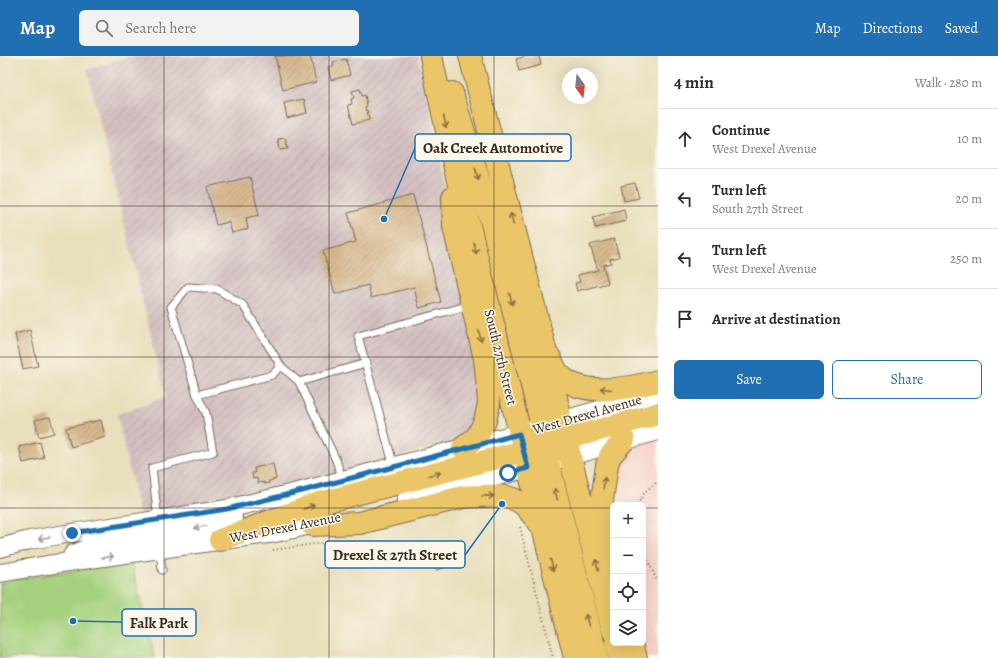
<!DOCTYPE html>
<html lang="en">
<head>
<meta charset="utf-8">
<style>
  :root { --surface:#fff; --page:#f2f2f3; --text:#2b2b33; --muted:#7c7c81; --line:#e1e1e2; --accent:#1f6fb2 }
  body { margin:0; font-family:Alegreya,serif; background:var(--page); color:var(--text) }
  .controls { position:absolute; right:12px; bottom:12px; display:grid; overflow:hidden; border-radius:6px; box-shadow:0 4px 16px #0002 }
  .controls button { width:36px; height:36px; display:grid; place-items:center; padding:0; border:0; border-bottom:1px solid var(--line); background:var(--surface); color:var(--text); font:20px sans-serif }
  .compass { position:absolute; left:562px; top:12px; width:36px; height:36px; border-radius:50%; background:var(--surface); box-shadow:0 4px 16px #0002; rotate:165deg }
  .stop { position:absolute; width:12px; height:12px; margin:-9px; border:3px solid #1f6fb2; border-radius:50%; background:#fff }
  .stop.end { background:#1f6fb2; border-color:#fff; box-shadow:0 1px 4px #0008 }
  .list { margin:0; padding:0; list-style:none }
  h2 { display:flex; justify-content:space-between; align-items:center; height:52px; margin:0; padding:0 16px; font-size:17px }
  h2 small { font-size:13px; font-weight:400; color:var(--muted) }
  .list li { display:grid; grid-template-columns:26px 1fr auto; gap:12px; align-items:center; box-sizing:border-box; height:60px; padding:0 16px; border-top:1px solid var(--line) }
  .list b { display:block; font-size:15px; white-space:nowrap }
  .list p { margin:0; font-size:13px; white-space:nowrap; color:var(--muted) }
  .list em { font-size:13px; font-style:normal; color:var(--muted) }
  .actions { display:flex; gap:8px; padding:12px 16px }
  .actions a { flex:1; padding:9px 0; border:1px solid var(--accent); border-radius:6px; text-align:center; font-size:14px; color:var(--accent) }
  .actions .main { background:var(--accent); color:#fff }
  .icon { flex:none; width:22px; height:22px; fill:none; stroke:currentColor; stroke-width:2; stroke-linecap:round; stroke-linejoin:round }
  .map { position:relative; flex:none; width:658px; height:602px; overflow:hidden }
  header { display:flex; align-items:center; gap:24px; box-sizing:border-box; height:56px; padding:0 20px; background:var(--accent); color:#fff }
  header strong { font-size:19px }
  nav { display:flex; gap:22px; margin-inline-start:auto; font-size:14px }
  .search { width:280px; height:36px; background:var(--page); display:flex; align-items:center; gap:10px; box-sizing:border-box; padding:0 14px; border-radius:6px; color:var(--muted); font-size:15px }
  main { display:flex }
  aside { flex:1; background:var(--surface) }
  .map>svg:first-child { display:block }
  .built { fill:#f7d1c6 }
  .industrial { fill:url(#industrial-furrows) }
  .park { fill:#a5d17e; stroke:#707e4e }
  .building { fill:url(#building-hatch) }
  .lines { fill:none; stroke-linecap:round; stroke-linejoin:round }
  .service-casing { stroke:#786955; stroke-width:9 }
  .tertiary-casing { stroke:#786955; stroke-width:20 }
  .primary-casing { stroke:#786955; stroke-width:24 }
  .path { stroke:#786955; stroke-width:2; stroke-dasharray:1 3; stroke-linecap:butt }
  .service { stroke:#fff; stroke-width:7 }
  .tertiary { stroke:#fff; stroke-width:18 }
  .primary { stroke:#ebc669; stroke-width:22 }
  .oneway { stroke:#8a7040 }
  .oneway2 { stroke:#a79f9a }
  .route { stroke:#1f6fb2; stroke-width:5 }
  .grid { fill:none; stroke:#3b2a1e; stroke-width:1; stroke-opacity:0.55 }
  .labels { text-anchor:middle; stroke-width:3; stroke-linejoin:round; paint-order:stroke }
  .street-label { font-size:14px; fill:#3b2a1e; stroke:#fbf7ec }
  .leader { fill:none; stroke:#1f6fb2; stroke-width:1.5 }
  .callout-dot { fill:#1f6fb2; stroke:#fbf7ec; stroke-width:1.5 }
  .callout { fill:#fbf7ec; stroke:#1f6fb2; stroke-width:1.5 }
  .callout-label { font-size:15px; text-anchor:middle; font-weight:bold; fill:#3b2a1e }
</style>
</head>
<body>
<header>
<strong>Map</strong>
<div class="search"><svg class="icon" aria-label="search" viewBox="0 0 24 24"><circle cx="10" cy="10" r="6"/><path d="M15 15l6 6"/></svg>Search here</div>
<nav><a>Map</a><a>Directions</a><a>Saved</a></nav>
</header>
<main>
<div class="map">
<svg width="658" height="602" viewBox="0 0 658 602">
  <defs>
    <pattern id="industrial-furrows" width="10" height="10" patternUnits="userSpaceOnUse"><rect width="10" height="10" fill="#d2bfbf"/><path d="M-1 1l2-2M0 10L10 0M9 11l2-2" fill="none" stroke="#b5a4a4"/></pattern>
    <pattern id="building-hatch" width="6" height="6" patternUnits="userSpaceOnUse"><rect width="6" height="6" fill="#d8b990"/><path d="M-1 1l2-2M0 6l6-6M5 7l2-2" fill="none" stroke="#ba9f7c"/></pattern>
  </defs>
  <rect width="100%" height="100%" fill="#fbf7ec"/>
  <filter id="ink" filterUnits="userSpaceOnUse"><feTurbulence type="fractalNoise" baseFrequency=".025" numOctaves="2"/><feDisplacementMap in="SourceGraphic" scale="8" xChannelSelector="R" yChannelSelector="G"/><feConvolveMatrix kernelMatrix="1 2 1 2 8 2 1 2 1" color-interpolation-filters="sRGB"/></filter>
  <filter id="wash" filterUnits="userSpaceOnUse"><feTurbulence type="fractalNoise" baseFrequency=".012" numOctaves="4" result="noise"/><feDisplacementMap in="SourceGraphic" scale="16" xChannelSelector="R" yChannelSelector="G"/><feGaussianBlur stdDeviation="0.9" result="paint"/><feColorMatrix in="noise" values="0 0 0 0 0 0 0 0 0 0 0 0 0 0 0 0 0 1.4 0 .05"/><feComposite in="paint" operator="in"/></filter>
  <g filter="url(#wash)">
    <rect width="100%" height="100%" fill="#e9dfbc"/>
    <!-- built -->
    <path class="built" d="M 658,384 L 658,602 L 641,602 L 643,587 L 643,449 L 613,449 L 609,421 L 627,393 Z"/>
    <!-- industrial -->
    <path class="industrial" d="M 133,0 L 418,0 L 431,57 L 463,233 L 483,348 L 473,377 L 458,385 L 262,436 L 140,461 L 117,358 L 166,341 L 87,13 Z"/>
    <!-- park -->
    <path class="park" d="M 131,506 L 155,602 L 0,602 L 0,527 L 18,523 Z"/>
    <g id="blocks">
      <!-- building -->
      <path class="building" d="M 275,0 L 310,0 L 316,26 L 283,34 Z
        M 526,0 L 539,0 L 541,9 L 519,15 L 516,3 Z
        M 346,3 L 350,19 L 331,24 L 328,11 L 334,10 L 333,6 Z
        M 360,33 L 362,40 L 365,39 L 367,50 L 365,51 L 366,55 L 367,54 L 369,64 L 353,68 L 348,49 L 352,48 L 351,43 L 354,42 L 352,35 Z
        M 304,43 L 307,57 L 287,62 L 284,47 Z
        M 285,82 L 288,93 L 280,94 L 278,83 Z
        M 250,121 L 259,159 L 246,162 L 248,173 L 232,177 L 229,166 L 216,169 L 207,131 Z
        M 635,127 L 639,142 L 624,145 L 621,130 Z
        M 413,139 L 441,246 L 419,252 L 414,231 L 371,242 L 368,229 L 335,238 L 323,195 L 356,186 L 348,157 Z
        M 624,153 L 626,165 L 595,172 L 593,161 Z
        M 614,183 L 619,201 L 610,203 L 611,207 L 603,209 L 608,227 L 577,235 L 575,227 L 580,226 L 578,219 L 598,214 L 590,189 Z
        M 30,274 L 38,310 L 23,313 L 15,278 Z
        M 50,361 L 54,377 L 39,381 L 35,364 Z
        M 101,364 L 105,381 L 71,391 L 66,372 Z
        M 40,386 L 44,402 L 23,407 L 19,391 Z
        M 273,408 L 276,423 L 269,425 L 269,427 L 264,428 L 264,426 L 258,427 L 257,422 L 253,423 L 252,417 L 255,417 L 254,412 Z
        M 442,505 L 444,512 L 436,514 L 435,507 Z"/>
    </g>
  </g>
  <g filter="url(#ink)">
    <use href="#blocks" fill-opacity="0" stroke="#786955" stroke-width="1"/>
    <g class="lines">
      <!-- service casing -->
      <g class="service-casing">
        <path id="service" d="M 197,339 L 272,319 L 281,310
          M 394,411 L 358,280 L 470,249
          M 342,423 L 336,404 L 299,326 L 366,307
          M 158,463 L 152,412 L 213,396 L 206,357 L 197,339 L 171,251 L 188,231 L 217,233 L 243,249 L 281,310 L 299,326
          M 160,494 L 162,514"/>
      </g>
      <!-- tertiary casing -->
      <g class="tertiary-casing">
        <path id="tertiary" d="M 406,444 L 528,412 L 658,375
          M 0,492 L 30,484 L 72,477 L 227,453 L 302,435 L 519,377 L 658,337
          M 160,494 L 163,483 L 173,477 L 233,462
          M 73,498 L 88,492 L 111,485 L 142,481 L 152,475 L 158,464
          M 0,517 L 47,509 L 275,477 L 325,466"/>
      </g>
      <!-- primary casing -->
      <g class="primary-casing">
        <path id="primary" d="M 431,0 L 453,104 L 575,602
          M 470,0 L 546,297 L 561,364 L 613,574
          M 452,37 L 492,167 L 542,370 L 555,388 L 570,399
          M 453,141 L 454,171 L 485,303 L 488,333 L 489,348 L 485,365 L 477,381 L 463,392
          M 550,302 C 553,307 555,314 559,318 C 581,343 631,332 658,325
          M 524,381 C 535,388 541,395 548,406 L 597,602
          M 554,389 L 566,383 L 658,358
          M 312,469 L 359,467 L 463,441 C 481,440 509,436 524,449 C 530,455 535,462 540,469
          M 220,484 L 316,448 L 524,395 L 536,389
          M 613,507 L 605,474 L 602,444 L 607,409 L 610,400 L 624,384
          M 616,587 L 620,602
          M 632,587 L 636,602"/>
      </g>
      <!-- path -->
      <path class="path" d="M 638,449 C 642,438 648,432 658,426
        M 520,471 L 553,602
        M 643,493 L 658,527
        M 273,494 L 328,486"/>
      <!-- service -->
      <use href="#service" class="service"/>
      <!-- tertiary -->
      <use href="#tertiary" class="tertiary"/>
      <!-- primary -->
      <use href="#primary" class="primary"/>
    </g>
    <!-- one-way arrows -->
    <defs><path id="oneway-shaft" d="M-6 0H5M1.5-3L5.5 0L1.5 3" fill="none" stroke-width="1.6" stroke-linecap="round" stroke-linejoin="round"/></defs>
    <g class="oneway">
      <use href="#oneway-shaft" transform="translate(445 66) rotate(78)"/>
      <use href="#oneway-shaft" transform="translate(477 118) rotate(73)"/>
      <use href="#oneway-shaft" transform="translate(512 163) rotate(-104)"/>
      <use href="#oneway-shaft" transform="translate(475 192) rotate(76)"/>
      <use href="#oneway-shaft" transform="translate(511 243) rotate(76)"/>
      <use href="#oneway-shaft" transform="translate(480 280) rotate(76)"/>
      <use href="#oneway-shaft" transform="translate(606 333) rotate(-175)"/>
      <use href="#oneway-shaft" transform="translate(435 418) rotate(-14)"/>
      <use href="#oneway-shaft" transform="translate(604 427) rotate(-82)"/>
      <use href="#oneway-shaft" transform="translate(556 438) rotate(-104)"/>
      <use href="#oneway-shaft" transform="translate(488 440) rotate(1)"/>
      <use href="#oneway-shaft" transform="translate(309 451) rotate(-20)"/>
      <use href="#oneway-shaft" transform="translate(552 509) rotate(76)"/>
      <use href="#oneway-shaft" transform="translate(597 509) rotate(-104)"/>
      <use href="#oneway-shaft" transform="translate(587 564) rotate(-104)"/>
    </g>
    <g class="oneway2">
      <use href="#oneway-shaft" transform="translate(200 471) rotate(167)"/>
      <use href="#oneway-shaft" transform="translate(44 482) rotate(170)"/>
      <use href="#oneway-shaft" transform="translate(108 501) rotate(-8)"/>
    </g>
  </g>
  <g class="lines" filter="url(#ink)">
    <!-- route -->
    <path class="route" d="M 72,477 L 227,453 L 302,435 L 519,378 L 528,412 L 508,417"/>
  </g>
  <!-- grid -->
  <path class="grid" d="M 164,0 L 164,602M 329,0 L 329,602M 494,0 L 494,602M 0,150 L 658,150M 0,301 L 658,301M 0,452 L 613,452M 643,452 L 658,452"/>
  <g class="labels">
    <!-- street labels -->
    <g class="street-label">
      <text transform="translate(501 301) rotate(76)" y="5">South 27th Street</text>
      <text transform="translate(587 358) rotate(-16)" y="5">West Drexel Avenue</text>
      <text transform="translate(285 471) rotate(-11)" y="5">West Drexel Avenue</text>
    </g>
  </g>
  <!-- callouts -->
  <path class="leader" d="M384 163L415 92M502 448L465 499M73 565L122 566"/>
  <g class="callout-dot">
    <circle cx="384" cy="163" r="4"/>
    <circle cx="502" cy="448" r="4"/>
    <circle cx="73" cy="565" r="4"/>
  </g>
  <g class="callout">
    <rect x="415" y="78" width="156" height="27" rx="4"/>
    <rect x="325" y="485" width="140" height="27" rx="4"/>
    <rect x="122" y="553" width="74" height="27" rx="4"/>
  </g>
  <g class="callout-label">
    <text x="493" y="97">Oak Creek Automotive</text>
    <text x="395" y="504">Drexel &amp; 27th Street</text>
    <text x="159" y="572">Falk Park</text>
  </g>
</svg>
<div class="controls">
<button>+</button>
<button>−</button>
<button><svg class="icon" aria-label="locate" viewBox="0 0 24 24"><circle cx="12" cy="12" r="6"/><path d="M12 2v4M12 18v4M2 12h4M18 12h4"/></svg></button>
<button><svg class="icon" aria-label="layers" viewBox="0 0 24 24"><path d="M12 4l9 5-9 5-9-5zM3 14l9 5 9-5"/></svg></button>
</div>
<svg class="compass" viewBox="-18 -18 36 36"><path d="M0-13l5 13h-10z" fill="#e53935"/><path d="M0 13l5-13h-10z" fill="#7c7c81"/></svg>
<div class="stop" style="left:508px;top:417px"></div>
<div class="stop end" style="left:72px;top:477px"></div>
</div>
<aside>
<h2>4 min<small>Walk · 280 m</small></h2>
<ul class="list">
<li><svg class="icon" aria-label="ahead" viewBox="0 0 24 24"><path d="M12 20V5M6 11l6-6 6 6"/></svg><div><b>Continue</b><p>West Drexel Avenue</p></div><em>10 m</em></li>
<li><svg class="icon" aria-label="left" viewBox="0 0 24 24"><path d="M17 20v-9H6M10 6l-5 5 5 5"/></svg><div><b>Turn left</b><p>South 27th Street</p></div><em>20 m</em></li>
<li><svg class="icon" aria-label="left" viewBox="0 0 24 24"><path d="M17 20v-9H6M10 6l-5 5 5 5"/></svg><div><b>Turn left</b><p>West Drexel Avenue</p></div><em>250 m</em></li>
<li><svg class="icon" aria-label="arrive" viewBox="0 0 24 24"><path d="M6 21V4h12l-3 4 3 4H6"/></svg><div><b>Arrive at destination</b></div></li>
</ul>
<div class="actions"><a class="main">Save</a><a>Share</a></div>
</aside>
</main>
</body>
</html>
